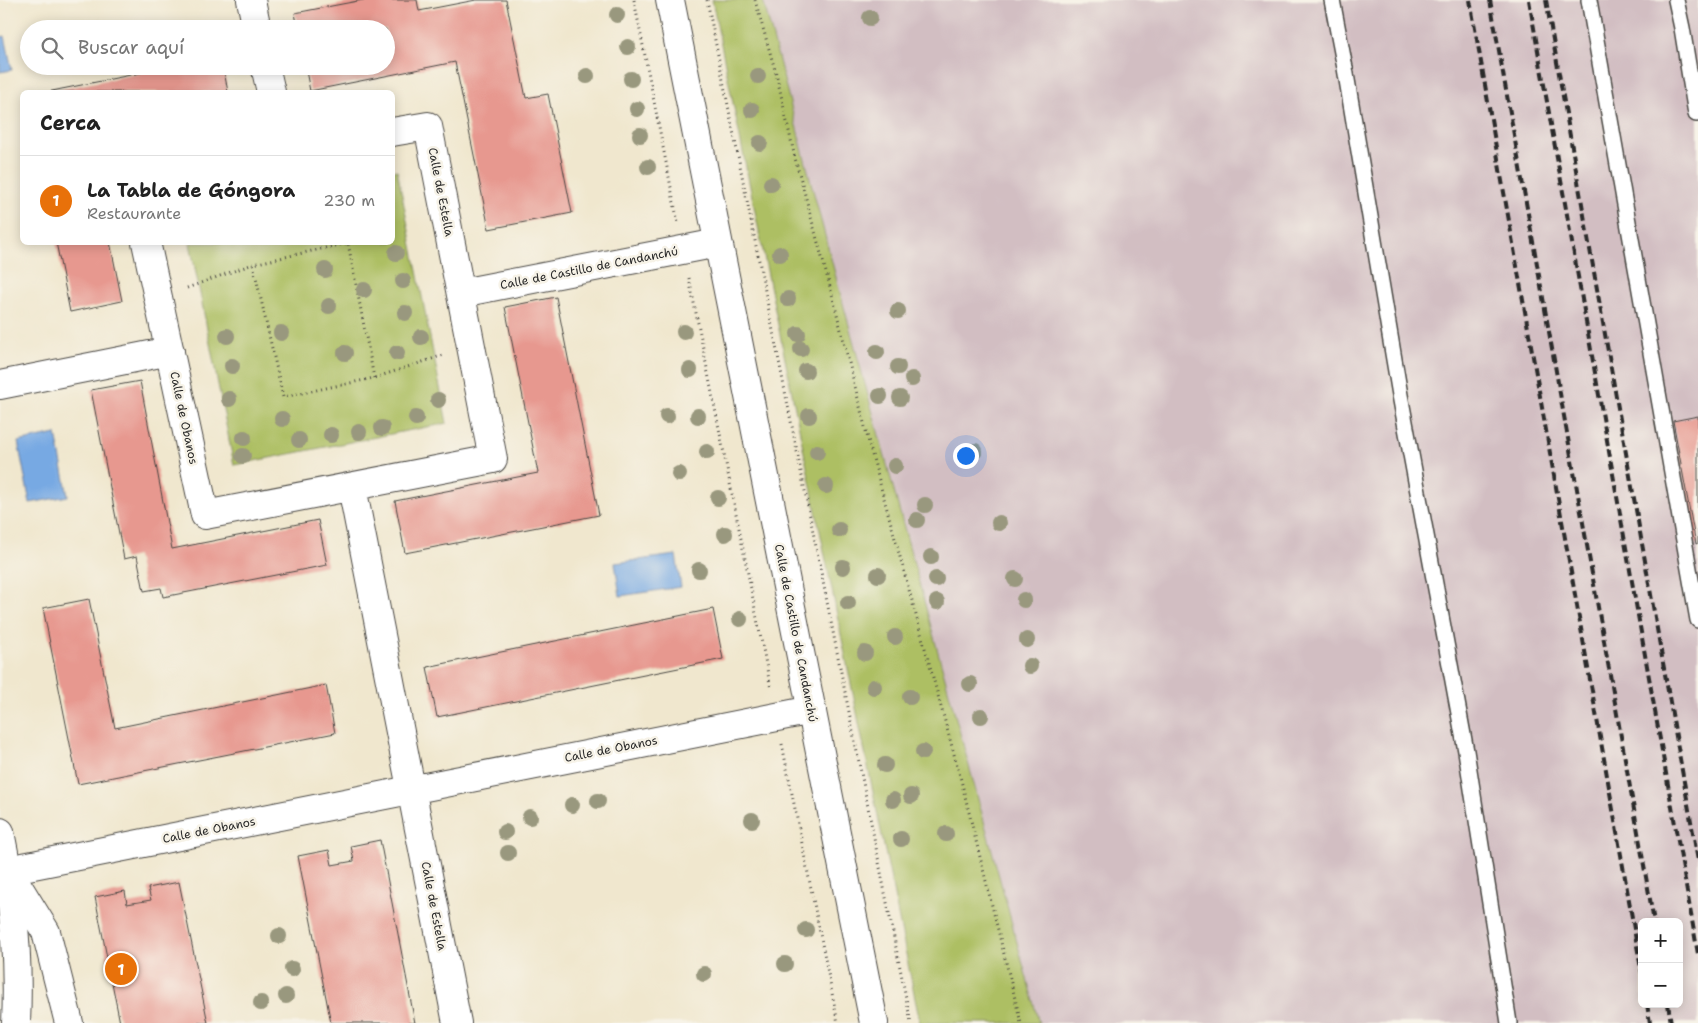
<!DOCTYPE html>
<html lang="es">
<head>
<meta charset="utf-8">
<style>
  :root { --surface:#fff; --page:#f6f6f6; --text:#222; --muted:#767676; --line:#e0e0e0; --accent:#7c3aed }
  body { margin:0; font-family:"Shantell Sans",sans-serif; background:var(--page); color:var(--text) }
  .controls { position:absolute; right:15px; bottom:15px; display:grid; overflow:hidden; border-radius:8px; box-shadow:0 2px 12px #0003 }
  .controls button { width:45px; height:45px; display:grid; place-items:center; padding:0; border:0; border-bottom:1px solid var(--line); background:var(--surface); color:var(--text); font:25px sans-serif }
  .you { position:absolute; left:965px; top:455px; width:18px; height:18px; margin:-12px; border:4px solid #fff; border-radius:50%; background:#1a73e8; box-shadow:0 0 0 8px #1a73e833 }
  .badge { display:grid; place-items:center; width:32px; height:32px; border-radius:50%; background:var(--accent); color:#fff; font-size:16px; font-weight:700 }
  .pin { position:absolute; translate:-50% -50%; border:2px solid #fff; box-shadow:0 1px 5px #0006 }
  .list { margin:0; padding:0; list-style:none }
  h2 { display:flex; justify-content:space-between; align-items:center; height:65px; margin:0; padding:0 20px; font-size:21px }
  h2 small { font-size:16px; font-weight:400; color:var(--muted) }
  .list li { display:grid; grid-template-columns:32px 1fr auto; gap:15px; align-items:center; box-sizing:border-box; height:90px; padding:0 20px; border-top:1px solid var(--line) }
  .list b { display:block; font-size:19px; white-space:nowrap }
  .list p { margin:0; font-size:16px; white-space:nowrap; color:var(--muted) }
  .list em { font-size:16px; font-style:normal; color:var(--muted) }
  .icon { flex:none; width:28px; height:28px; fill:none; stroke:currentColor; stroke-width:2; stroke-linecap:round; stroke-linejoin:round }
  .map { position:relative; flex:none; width:1698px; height:1023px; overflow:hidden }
  .search { position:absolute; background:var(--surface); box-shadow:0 2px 12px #0003; left:20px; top:20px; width:375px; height:55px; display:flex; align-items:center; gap:12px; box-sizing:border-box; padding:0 18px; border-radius:28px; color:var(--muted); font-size:19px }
  .panel { position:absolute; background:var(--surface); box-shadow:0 2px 12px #0003; left:20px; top:90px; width:375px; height:155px; border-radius:8px }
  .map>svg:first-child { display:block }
  .industrial { fill:#d2bec2; fill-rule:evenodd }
  .green { fill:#adbf63; stroke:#6c7547 }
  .water { fill:#77a9e3; stroke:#516a87 }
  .building { fill:#e7988f }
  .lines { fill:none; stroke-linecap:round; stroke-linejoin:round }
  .lane-casing { stroke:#494743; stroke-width:18 }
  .street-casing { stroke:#494743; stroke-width:30 }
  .secondary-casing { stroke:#494743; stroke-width:30 }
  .path { stroke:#494743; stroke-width:3; stroke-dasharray:1 4; stroke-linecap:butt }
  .lane { stroke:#fff; stroke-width:15 }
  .street { stroke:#fff; stroke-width:28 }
  .secondary { stroke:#fff; stroke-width:28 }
  .rail { stroke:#2b2b2b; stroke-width:4; stroke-dasharray:8 4; stroke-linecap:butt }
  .tree { fill:#99987e }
  .labels { text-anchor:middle; stroke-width:5; stroke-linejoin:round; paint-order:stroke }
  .street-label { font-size:12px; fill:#2b2b2b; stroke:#f7f3e8 }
</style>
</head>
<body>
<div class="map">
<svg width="1698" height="1023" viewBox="0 0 1698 1023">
  <rect width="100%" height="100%" fill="#f7f3e8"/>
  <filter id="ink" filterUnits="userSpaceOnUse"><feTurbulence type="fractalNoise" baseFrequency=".02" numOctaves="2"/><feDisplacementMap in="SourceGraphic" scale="10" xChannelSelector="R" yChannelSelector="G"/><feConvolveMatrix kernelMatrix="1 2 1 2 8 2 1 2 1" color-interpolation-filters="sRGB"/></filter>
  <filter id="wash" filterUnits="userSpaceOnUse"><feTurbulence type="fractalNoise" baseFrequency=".0096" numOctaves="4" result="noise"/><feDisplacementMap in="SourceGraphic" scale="20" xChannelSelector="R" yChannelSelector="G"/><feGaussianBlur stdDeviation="1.12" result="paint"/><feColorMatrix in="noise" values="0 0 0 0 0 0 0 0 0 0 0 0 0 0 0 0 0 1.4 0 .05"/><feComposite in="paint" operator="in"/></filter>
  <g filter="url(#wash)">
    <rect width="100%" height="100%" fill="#f0e7ce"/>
    <!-- industrial -->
    <path class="industrial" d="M 763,0 L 1698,0 L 1698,1023 L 1039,1023 L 838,285 ZM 1642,922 L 1679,922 L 1679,1004 L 1642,1004 Z"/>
    <!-- green -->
    <path class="green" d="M 712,0 L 763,0 L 838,285 L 1039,1023 L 920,1023 Z
      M 397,170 L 447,423 L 234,465 L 190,243 L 392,242 L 393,171 Z"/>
    <!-- water -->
    <path class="water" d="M 5,36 L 12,70 L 0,72 L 0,37 Z
      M 56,434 L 68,496 L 30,503 L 18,442 Z
      M 676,555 L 681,587 L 620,596 L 615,563 Z"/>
    <g id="blocks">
      <!-- building -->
      <path class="building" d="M 363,0 L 417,0 L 419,11 L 476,0 L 506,0 L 526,98 L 548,94 L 572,213 L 489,229 L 455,62 L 310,91 L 305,66 L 386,66 L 386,29 L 298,29 L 295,13 Z
        M 175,66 L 223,66 L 228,92 L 47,92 Z
        M 56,242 L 110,242 L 122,301 L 70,312 Z
        M 556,297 L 599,515 L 405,553 L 395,501 L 538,473 L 505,307 Z
        M 140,381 L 172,549 L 318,520 L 327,565 L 163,597 L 161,588 L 144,591 L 137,556 L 124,559 L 91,390 Z
        M 1698,416 L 1698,543 L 1696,544 L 1673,421 Z
        M 89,599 L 115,728 L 326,685 L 335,733 L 78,784 L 43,608 Z
        M 713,609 L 723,659 L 437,717 L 427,667 Z
        M 380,840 L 415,1023 L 331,1023 L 298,856 L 329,850 L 332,865 L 354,861 L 351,846 Z
        M 179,882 L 208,1023 L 120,1023 L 95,897 L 125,891 L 127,904 L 151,900 L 148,888 Z"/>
    </g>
  </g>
  <g filter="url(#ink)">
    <use href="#blocks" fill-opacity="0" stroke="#494743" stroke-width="1"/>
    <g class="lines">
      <!-- lane casing -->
      <g class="lane-casing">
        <path id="lane" d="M 1332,0 L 1345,68 L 1400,395 L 1466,751 L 1509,1023
          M 1589,0 L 1698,620
          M 1676,0 L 1682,28 L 1696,114"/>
      </g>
      <!-- street casing -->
      <g class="street-casing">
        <path id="street" d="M 251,0 L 257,29
          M 670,0 L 874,1023
          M 265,66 L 271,92
          M 146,242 L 205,515 L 493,459 L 428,126 L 392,132
          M 461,293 L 718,243
          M 0,385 L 170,351
          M 352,487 L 457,1023
          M 69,1023 L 46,932 L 8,870 L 812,710"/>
      </g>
      <!-- secondary casing -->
      <g class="secondary-casing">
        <path id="secondary" d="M 0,832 C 13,894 19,960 16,1023"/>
      </g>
      <!-- path -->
      <path class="path" d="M 634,0 L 678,223
        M 707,0 L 911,1023
        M 755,0 L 777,77 L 795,158 L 833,298 L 871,451 L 960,776 L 1021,1023
        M 689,278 L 771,689
        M 187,288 L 253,264
        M 374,378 L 348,243 L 253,264 L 283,397 L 374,378 L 444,355
        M 782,744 L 838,1023"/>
      <!-- lane -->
      <use href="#lane" class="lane"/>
      <!-- street -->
      <use href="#street" class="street"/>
      <!-- secondary -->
      <use href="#secondary" class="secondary"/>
      <!-- rail -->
      <path class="rail" d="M 1470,0 L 1642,974
        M 1490,0 L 1654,922
        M 1529,0 L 1698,954
        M 1546,0 L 1698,861
        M 1647,1004 L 1650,1023
        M 1668,1004 L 1671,1023"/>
    </g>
    <!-- trees -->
    <g class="tree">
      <circle cx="617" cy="15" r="8"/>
      <circle cx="870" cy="18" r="8"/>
      <circle cx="628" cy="47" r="8"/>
      <circle cx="587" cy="76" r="8"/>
      <circle cx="758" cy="76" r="8"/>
      <circle cx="631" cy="79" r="8"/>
      <circle cx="637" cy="109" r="8"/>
      <circle cx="752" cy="110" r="8"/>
      <circle cx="640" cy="135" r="8"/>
      <circle cx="760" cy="143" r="8"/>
      <circle cx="648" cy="167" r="8"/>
      <circle cx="771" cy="184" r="8"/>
      <circle cx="396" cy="253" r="8"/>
      <circle cx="780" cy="254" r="8"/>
      <circle cx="325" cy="270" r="8"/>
      <circle cx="403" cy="281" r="8"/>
      <circle cx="364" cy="290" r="8"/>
      <circle cx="788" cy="299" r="8"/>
      <circle cx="329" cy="306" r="8"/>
      <circle cx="898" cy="311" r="8"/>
      <circle cx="405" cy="313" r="8"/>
      <circle cx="684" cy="332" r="8"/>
      <circle cx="281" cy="333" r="8"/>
      <circle cx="798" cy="334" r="8"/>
      <circle cx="227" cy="336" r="8"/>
      <circle cx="421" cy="337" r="8"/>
      <circle cx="801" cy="349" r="8"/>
      <circle cx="877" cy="352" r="8"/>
      <circle cx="345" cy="353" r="8"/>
      <circle cx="397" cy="353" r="8"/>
      <circle cx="232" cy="366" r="8"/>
      <circle cx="898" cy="367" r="8"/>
      <circle cx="690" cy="370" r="8"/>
      <circle cx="806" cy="371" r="8"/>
      <circle cx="912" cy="379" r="8"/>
      <circle cx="880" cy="396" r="8"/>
      <circle cx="900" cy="398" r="8"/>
      <circle cx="229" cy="399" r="8"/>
      <circle cx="438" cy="400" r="8"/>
      <circle cx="667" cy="416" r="8"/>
      <circle cx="698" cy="416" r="8"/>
      <circle cx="809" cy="416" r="8"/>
      <circle cx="416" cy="418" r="8"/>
      <circle cx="282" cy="419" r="8"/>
      <circle cx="382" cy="428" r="8"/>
      <circle cx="359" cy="432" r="8"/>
      <circle cx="331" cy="435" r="8"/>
      <circle cx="244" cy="438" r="8"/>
      <circle cx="299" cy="440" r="8"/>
      <circle cx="975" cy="451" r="8"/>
      <circle cx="707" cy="452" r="8"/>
      <circle cx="817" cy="452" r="8"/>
      <circle cx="243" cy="456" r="8"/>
      <circle cx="895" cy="466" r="8"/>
      <circle cx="679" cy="474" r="8"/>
      <circle cx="826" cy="486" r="8"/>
      <circle cx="718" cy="498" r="8"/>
      <circle cx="925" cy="505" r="8"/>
      <circle cx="917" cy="520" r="8"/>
      <circle cx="999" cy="523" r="8"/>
      <circle cx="839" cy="530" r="8"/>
      <circle cx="725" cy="534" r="8"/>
      <circle cx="931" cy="557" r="8"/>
      <circle cx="843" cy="567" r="8"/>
      <circle cx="699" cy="570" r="8"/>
      <circle cx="878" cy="575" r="8"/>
      <circle cx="936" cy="579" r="8"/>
      <circle cx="1015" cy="579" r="8"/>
      <circle cx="1024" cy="600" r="8"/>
      <circle cx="937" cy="602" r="8"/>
      <circle cx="848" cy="603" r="8"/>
      <circle cx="740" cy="619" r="8"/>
      <circle cx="895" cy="637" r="8"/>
      <circle cx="1027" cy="640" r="8"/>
      <circle cx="865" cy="653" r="8"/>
      <circle cx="1030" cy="666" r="8"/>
      <circle cx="970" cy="684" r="8"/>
      <circle cx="874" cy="687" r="8"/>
      <circle cx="910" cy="697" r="8"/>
      <circle cx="981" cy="716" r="8"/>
      <circle cx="923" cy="752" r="8"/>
      <circle cx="885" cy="765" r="8"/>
      <circle cx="911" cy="796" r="8"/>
      <circle cx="893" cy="800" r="8"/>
      <circle cx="598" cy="801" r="8"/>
      <circle cx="572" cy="805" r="8"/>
      <circle cx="530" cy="817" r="8"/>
      <circle cx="752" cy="820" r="8"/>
      <circle cx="505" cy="832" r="8"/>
      <circle cx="946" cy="834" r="8"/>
      <circle cx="901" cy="839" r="8"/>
      <circle cx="508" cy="853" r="8"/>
      <circle cx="806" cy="930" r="8"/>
      <circle cx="279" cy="936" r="8"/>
      <circle cx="785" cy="964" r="8"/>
      <circle cx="292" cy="969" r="8"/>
      <circle cx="704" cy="974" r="8"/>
      <circle cx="286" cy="996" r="8"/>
      <circle cx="261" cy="1003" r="8"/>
    </g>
  </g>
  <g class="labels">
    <!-- street labels -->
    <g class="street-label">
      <text transform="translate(441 192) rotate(79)" y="4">Calle de Estella</text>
      <text transform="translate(589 268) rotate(-11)" y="4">Calle de Castillo de Candanchú</text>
      <text transform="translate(184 418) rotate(78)" y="4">Calle de Obanos</text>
      <text transform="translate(796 633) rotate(79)" y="4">Calle de Castillo de Candanchú</text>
      <text transform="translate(611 749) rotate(-11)" y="4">Calle de Obanos</text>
      <text transform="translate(209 830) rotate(-11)" y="4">Calle de Obanos</text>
      <text transform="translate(434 906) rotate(79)" y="4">Calle de Estella</text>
    </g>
  </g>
</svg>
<div class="controls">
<button>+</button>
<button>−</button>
</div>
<div class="you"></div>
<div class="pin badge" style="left:121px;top:969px;background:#e8710a">1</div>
<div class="search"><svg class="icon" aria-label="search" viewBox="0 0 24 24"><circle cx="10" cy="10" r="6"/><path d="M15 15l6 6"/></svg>Buscar aquí</div>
<section class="panel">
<h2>Cerca<small></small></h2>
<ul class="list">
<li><span class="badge" style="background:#e8710a">1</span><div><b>La Tabla de Góngora</b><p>Restaurante</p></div><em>230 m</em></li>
</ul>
</section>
</div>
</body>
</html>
